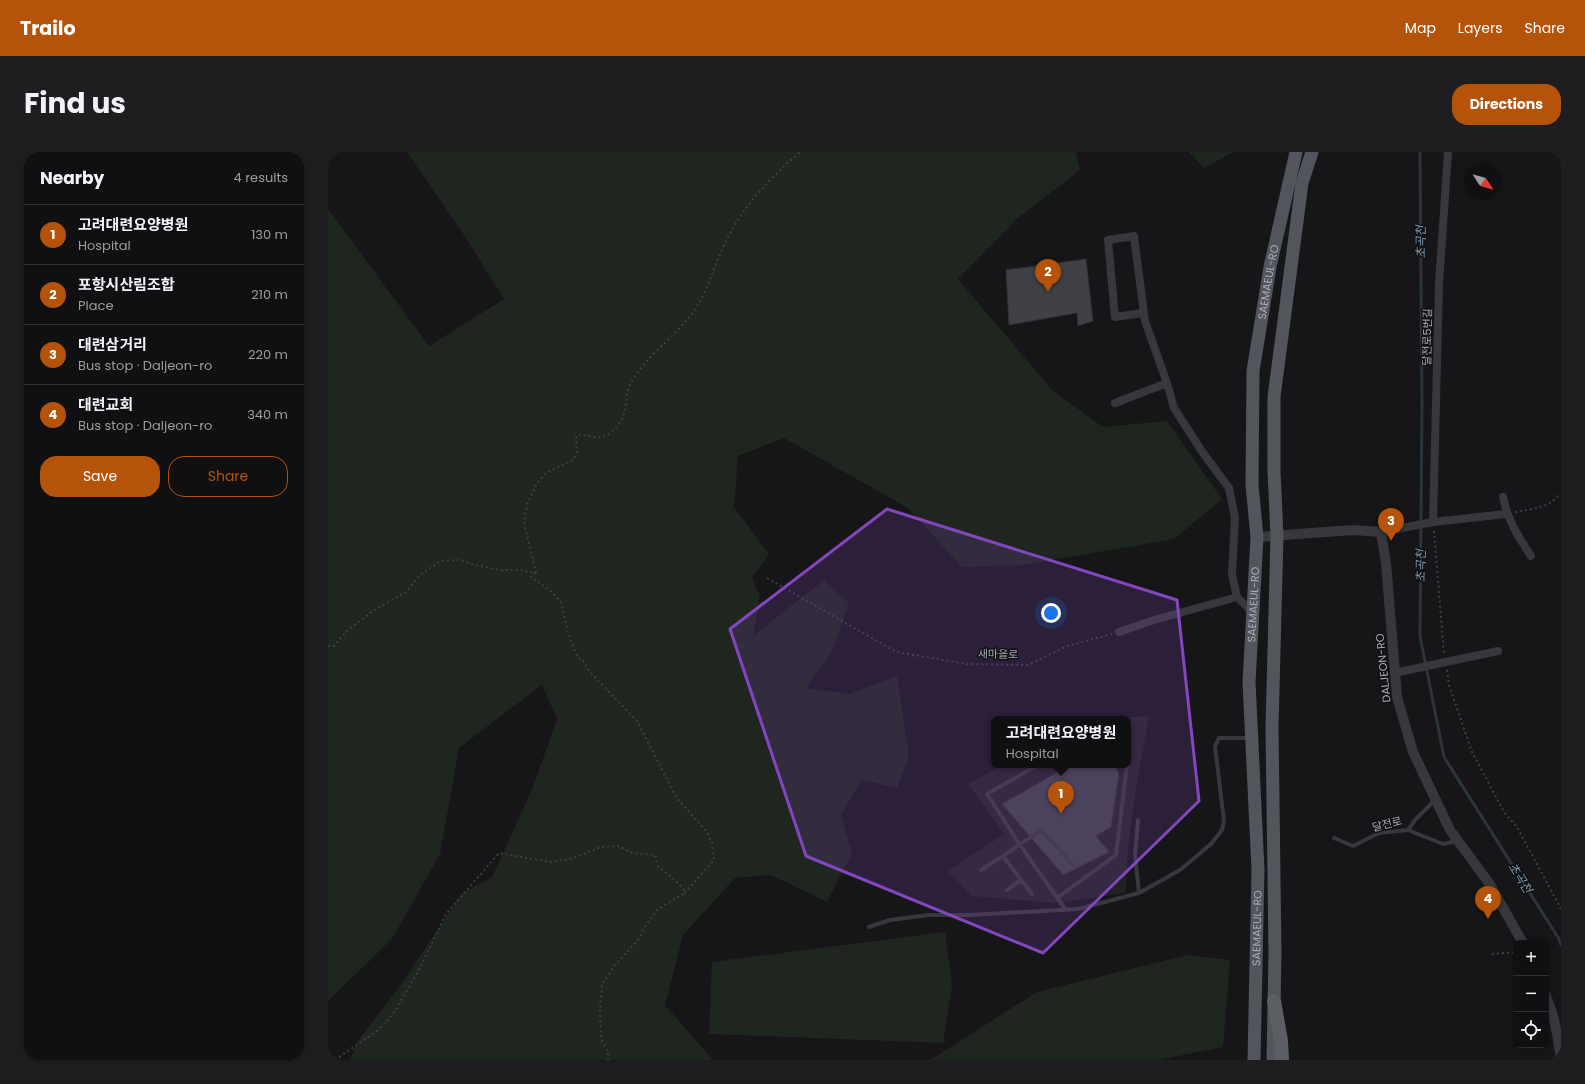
<!DOCTYPE html>
<html lang="en">
<head>
<meta charset="utf-8">
<style>
  :root { --surface:#101012; --page:#1e1e20; --text:#f1f3f6; --muted:#9c9d9f; --line:#303032; --accent:#b45309 }
  body { margin:0; font-family:Poppins,"Noto Sans KR",sans-serif; background:var(--page); color:var(--text) }
  .controls { position:absolute; right:12px; bottom:12px; display:grid; overflow:hidden; border-radius:8px; box-shadow:0 2px 6px #0003 }
  .controls button { width:36px; height:36px; display:grid; place-items:center; padding:0; border:0; border-bottom:1px solid var(--line); background:var(--surface); color:var(--text); font:20px sans-serif }
  .compass { position:absolute; left:1137px; top:12px; width:36px; height:36px; border-radius:50%; background:var(--surface); box-shadow:0 2px 6px #0003; rotate:126deg }
  .you { position:absolute; left:723px; top:461px; width:14px; height:14px; margin:-10px; border:3px solid #fff; border-radius:50%; background:#1a73e8; box-shadow:0 0 0 6px #1a73e833 }
  .badge { display:grid; place-items:center; width:26px; height:26px; border-radius:50%; background:var(--accent); color:#fff; font-size:13px; font-weight:700 }
  .pin { position:absolute; translate:-50% -33px; filter:drop-shadow(0 1px 2px #0008) }
  .pin::after { content:''; position:absolute; top:21px; width:14px; height:12px; background:inherit; clip-path:polygon(0 0,100% 0,50% 100%) }
  .popup { position:absolute; left:663px; top:564px; width:140px; height:52px; box-sizing:border-box; display:grid; place-content:center; border-radius:8px; background:var(--surface); filter:drop-shadow(0 1px 3px #0005); font-size:13px; white-space:nowrap; color:var(--muted) }
  .popup b { font-size:15px; color:var(--text) }
  .popup::after { content:''; position:absolute; left:50%; top:100%; margin-left:-8px; border:8px solid transparent; border-top-color:var(--surface) }
  .list { margin:0; padding:0; list-style:none }
  h2 { display:flex; justify-content:space-between; align-items:center; height:52px; margin:0; padding:0 16px; font-size:17px }
  h2 small { font-size:13px; font-weight:400; color:var(--muted) }
  .list li { display:grid; grid-template-columns:26px 1fr auto; gap:12px; align-items:center; box-sizing:border-box; height:60px; padding:0 16px; border-top:1px solid var(--line) }
  .list b { display:block; font-size:15px; white-space:nowrap }
  .list p { margin:0; font-size:13px; white-space:nowrap; color:var(--muted) }
  .list em { font-size:13px; font-style:normal; color:var(--muted) }
  .actions { display:flex; gap:8px; padding:12px 16px }
  .actions a { flex:1; padding:9px 0; border:1px solid var(--accent); border-radius:16px; text-align:center; font-size:14px; color:var(--accent) }
  .actions .main { background:var(--accent); color:#fff }
  .icon { flex:none; width:22px; height:22px; fill:none; stroke:currentColor; stroke-width:2; stroke-linecap:round; stroke-linejoin:round }
  .map { position:relative; flex:none; width:1233px; height:908px; overflow:hidden; border-radius:16px }
  header { display:flex; align-items:center; gap:24px; box-sizing:border-box; height:56px; padding:0 20px; background:var(--accent); color:#fff }
  header strong { font-size:19px }
  nav { display:flex; gap:22px; margin-inline-start:auto; font-size:14px }
  .intro { display:flex; align-items:center; justify-content:space-between; box-sizing:border-box; height:96px; padding:0 24px }
  h1 { margin:0; font-size:28px }
  .button { padding:10px 18px; border-radius:16px; background:var(--accent); color:#fff; font-size:14px; font-weight:700 }
  main { display:flex; gap:24px; padding:0 24px }
  aside { flex:1; background:var(--surface); border-radius:16px; box-shadow:0 2px 6px #0003 }
  .map>svg:first-child { display:block }
  .built { fill:#222225 }
  .green { fill:#1e261f }
  .lines { fill:none; stroke-linecap:round; stroke-linejoin:round }
  .stream { stroke:#2c353c; stroke-width:3 }
  .building { fill:#404145; stroke:#303034 }
  .path { stroke:#3d3f44; stroke-width:2; stroke-dasharray:2 3; stroke-linecap:butt }
  .service { stroke:#37383d; stroke-width:4 }
  .minor { stroke:#37383d; stroke-width:8 }
  .tertiary { stroke:#37383d; stroke-width:10 }
  .primary { stroke:#53555c; stroke-width:13 }
  .trunk { stroke:#5b5e65; stroke-width:14 }
  .marked { fill:#8446be; fill-opacity:0.2; stroke:#8446be; stroke-width:3; stroke-linejoin:round }
  .labels { text-anchor:middle; stroke-width:3; stroke-linejoin:round; paint-order:stroke }
  .street-label { font-size:11px; fill:#a8adb8; stroke:#111113 }
  .water-label { font-size:12px; font-style:italic; fill:#7f9bb3; stroke:#111113 }
</style>
</head>
<body>
<header>
<strong>Trailo</strong>
<nav><a>Map</a><a>Layers</a><a>Share</a></nav>
</header>
<div class="intro"><h1>Find us</h1><a class="button">Directions</a></div>
<main>
<aside>
<h2>Nearby<small>4 results</small></h2>
<ul class="list">
<li><span class="badge">1</span><div><b>고려대련요양병원</b><p>Hospital</p></div><em>130 m</em></li>
<li><span class="badge">2</span><div><b>포항시산림조합</b><p>Place</p></div><em>210 m</em></li>
<li><span class="badge">3</span><div><b>대련삼거리</b><p>Bus stop · Daljeon-ro</p></div><em>220 m</em></li>
<li><span class="badge">4</span><div><b>대련교회</b><p>Bus stop · Daljeon-ro</p></div><em>340 m</em></li>
</ul>
<div class="actions"><a class="main">Save</a><a>Share</a></div>
</aside>
<div class="map">
<svg width="1233" height="908" viewBox="0 0 1233 908">
  <rect width="100%" height="100%" fill="#161618"/>
  <!-- built -->
  <path class="built" d="M 821,564 L 807,642 L 799,706 L 798,741 L 727,751 L 644,744 L 620,719 L 676,682 L 640,632 L 675,613 L 800,613 L 800,567 L 775,567 Z"/>
  <!-- green -->
  <path class="green" d="M 79,0 L 748,0 L 752,18 L 690,66 L 630,127 L 725,239 L 775,275 L 839,269 L 894,347 L 846,387 L 695,413 L 634,415 L 580,356 L 456,286 L 410,304 L 406,355 L 441,402 L 424,426 L 432,444 L 425,484 L 496,428 L 521,451 L 504,500 L 478,536 L 521,542 L 569,524 L 581,604 L 569,636 L 534,628 L 513,663 L 524,701 L 499,750 L 443,723 L 407,726 L 355,783 L 337,853 L 385,908 L 22,908 L 29,890 L 72,834 L 134,741 L 164,725 L 205,635 L 229,567 L 214,533 L 131,596 L 112,702 L 64,787 L 0,849 L 0,57 L 101,194 L 176,147 L 134,80 Z
    M 861,0 L 906,0 L 876,16 Z
    M 617,780 L 624,833 L 615,891 L 381,882 L 384,810 Z
    M 860,803 L 902,808 L 895,895 L 830,908 L 599,908 L 602,908 L 709,840 Z"/>
  <g class="lines">
    <!-- stream -->
    <path class="stream" d="M 1092,0 L 1094,252 L 1092,484 L 1116,605 L 1231,787 L 1233,793"/>
  </g>
  <!-- building -->
  <path class="building" d="M 758,107 L 765,169 L 750,174 L 749,161 L 681,173 L 678,118 Z
    M 742,613 L 786,613 L 791,621 L 783,675 L 768,684 L 781,700 L 735,723 L 674,652 Z"/>
  <g class="lines">
    <!-- path -->
    <path class="path" d="M 1187,360 C 1203,357 1220,356 1230,344 L 1233,344
      M 1106,379 L 1116,502
      M 208,421 L 196,370 L 199,352 L 209,331 L 218,321 L 245,308 L 249,301 L 248,284 C 261,280 268,291 282,281 C 304,264 293,248 304,229 C 320,202 350,183 368,156 C 382,134 388,108 400,85 C 417,52 444,24 472,0
      M 208,421 L 203,425 L 224,440 L 233,450 L 240,481 L 250,506 L 255,508 L 261,519 L 309,569 L 345,639 L 352,650 L 379,680 L 384,691 L 386,708 L 356,742
      M 439,426 L 568,500 L 639,512 L 700,513 L 739,494 L 784,482
      M 0,494 L 6,494 L 20,478 L 46,458 L 78,440 L 93,422 L 113,409 L 132,408 L 147,413 L 172,418 L 191,418 L 208,421
      M 1119,518 L 1121,533 L 1144,600 L 1176,660 L 1189,675 L 1233,757
      M 1164,802 L 1188,800
      M 7,908 L 50,878 L 60,868 L 69,856 L 94,812 L 118,762 L 171,701 L 222,710 L 243,707 L 273,695 L 290,694 L 305,701 L 327,703 L 330,714 L 350,731 L 356,738 L 355,742 L 330,757 L 316,776 L 310,788 L 287,813 L 274,832 L 272,858 L 273,887 L 280,900 L 280,908"/>
    <!-- service -->
    <path class="service" d="M 710,613 L 659,642 L 692,693 L 737,757
      M 810,668 L 807,702 L 811,741
      M 1080,678 L 1115,692 L 1128,689
      M 1006,686 L 1025,694 L 1051,681 L 1080,678 L 1087,668 L 1107,648
      M 675,704 L 704,742
      M 653,718 L 675,704 L 713,678 L 745,713
      M 679,738 L 693,728
      M 729,746 L 788,703 L 799,613
      M 541,775 L 562,768 L 601,763 L 640,763 L 750,757 L 811,741 L 852,718 L 883,692 L 894,678 L 896,669 L 887,594 L 891,586 L 921,586"/>
    <!-- minor -->
    <path class="minor" d="M 839,231 L 846,256 L 875,301 L 901,336 L 907,366 L 904,422 L 909,445 L 924,460
      M 787,251 L 839,231 L 817,169 L 806,84 L 780,88 L 787,165 L 815,161
      M 1175,345 C 1180,369 1190,384 1203,404
      M 1105,370 L 1178,362
      M 1053,380 L 1105,370 L 1111,132 L 1120,0
      M 791,480 L 826,468 L 909,445
      M 1066,521 L 1170,499"/>
    <!-- tertiary -->
    <path class="tertiary" d="M 929,385 L 1025,378 L 1053,380 L 1058,411 L 1069,545 L 1085,600 L 1122,678 L 1161,731 L 1195,791
      M 1218,844 C 1227,865 1230,886 1233,908"/>
    <!-- primary -->
    <g class="primary">
      <path id="s1" d="M 926,908 L 930,718 L 921,530 L 929,385 L 924,333 L 925,219 L 942,115 L 968,0"/>
      <path d="M 945,908 L 947,801 L 944,575 L 949,384 L 946,319 L 946,245 L 974,31 L 984,0"/>
    </g>
    <!-- trunk -->
    <path class="trunk" d="M 946,849 L 953,889 L 954,908"/>
  </g>
  <!-- marked area -->
  <path class="marked" d="M 559,357 L 849,448 L 871,649 L 715,801 L 478,704 L 402,477 Z"/>
  <g class="labels">
    <!-- street labels -->
    <g class="street-label">
      <text dy="4" stroke="none"><textPath href="#s1" startOffset="780">SAEMAEUL-RO</textPath></text>
      <text transform="translate(1099 185) rotate(-89)" y="4">달전로5번길</text>
      <text dy="4" stroke="none"><textPath href="#s1" startOffset="456">SAEMAEUL-RO</textPath></text>
      <text transform="translate(670 502) rotate(1)" y="4">새마을로</text>
      <text transform="translate(1055 516) rotate(-96)" y="4">DALJEON-RO</text>
      <text transform="translate(1059 672) rotate(-14)" y="4">달전로</text>
      <text dy="4" stroke="none"><textPath href="#s1" startOffset="132">SAEMAEUL-RO</textPath></text>
    </g>
    <!-- water labels -->
    <g class="water-label">
      <text transform="translate(1093 90) rotate(-90)" y="4">초곡천</text>
      <text transform="translate(1093 414) rotate(-89)" y="4">초곡천</text>
      <text transform="translate(1192 726) rotate(58)" y="4">초곡천</text>
    </g>
  </g>
</svg>
<div class="controls">
<button>+</button>
<button>−</button>
<button><svg class="icon" aria-label="locate" viewBox="0 0 24 24"><circle cx="12" cy="12" r="6"/><path d="M12 2v4M12 18v4M2 12h4M18 12h4"/></svg></button>
</div>
<svg class="compass" viewBox="-18 -18 36 36"><path d="M0-13l5 13h-10z" fill="#e53935"/><path d="M0 13l5-13h-10z" fill="#9c9d9f"/></svg>
<div class="you"></div>
<div class="pin badge" style="left:733px;top:662px">1</div>
<div class="popup"><b>고려대련요양병원</b>Hospital</div>
<div class="pin badge" style="left:720px;top:140px">2</div>
<div class="pin badge" style="left:1063px;top:389px">3</div>
<div class="pin badge" style="left:1160px;top:767px">4</div>
</div>
</main>
</body>
</html>
